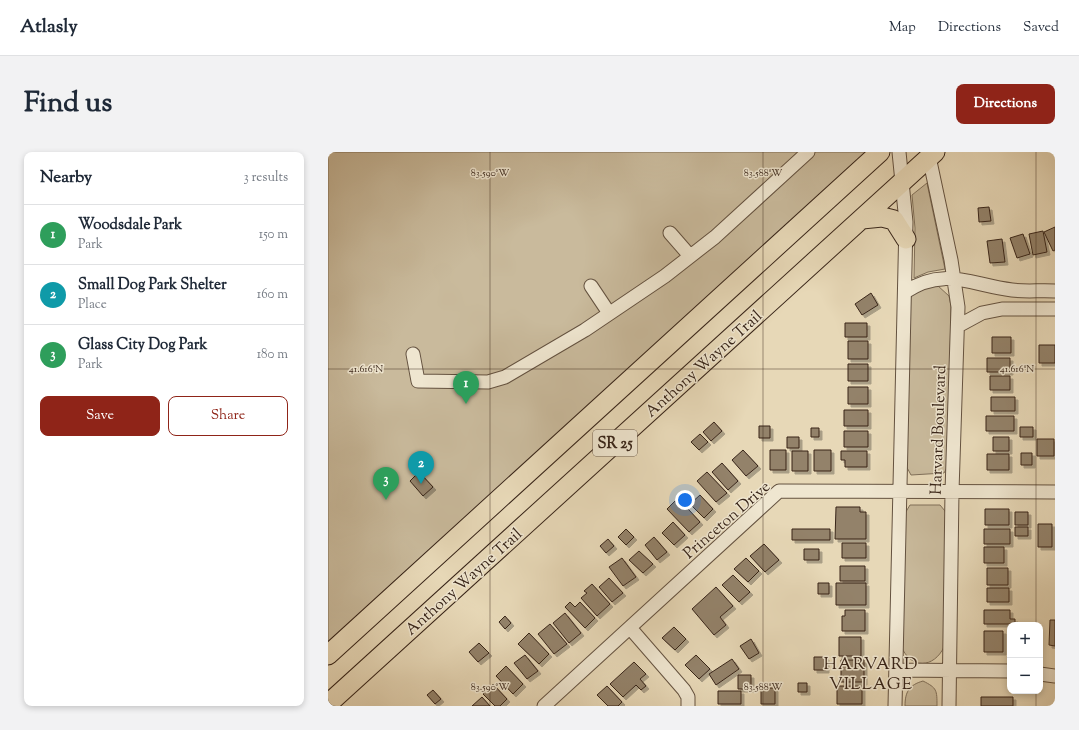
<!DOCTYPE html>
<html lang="en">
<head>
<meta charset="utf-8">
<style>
  :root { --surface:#fff; --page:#f2f2f3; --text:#1f2937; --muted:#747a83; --line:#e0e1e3; --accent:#8f2418 }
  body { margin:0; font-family:"Sorts Mill Goudy",serif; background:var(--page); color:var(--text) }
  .controls { position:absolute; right:12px; bottom:12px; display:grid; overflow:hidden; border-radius:8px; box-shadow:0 2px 6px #0003 }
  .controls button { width:36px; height:36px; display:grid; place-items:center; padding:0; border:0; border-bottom:1px solid var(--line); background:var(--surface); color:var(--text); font:20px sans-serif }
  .you { position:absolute; left:357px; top:348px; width:14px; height:14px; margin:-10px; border:3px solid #fff; border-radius:50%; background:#1a73e8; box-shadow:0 0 0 6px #1a73e833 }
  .badge { display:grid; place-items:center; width:26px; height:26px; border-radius:50%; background:var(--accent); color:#fff; font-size:13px; font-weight:700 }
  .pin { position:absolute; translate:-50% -33px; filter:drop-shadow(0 1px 2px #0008) }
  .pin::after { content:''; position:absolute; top:21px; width:14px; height:12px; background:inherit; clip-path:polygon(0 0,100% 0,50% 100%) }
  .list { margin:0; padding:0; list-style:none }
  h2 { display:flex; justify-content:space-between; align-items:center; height:52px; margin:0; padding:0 16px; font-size:17px }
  h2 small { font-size:13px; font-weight:400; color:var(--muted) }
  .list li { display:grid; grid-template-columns:26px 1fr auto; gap:12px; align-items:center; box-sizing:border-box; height:60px; padding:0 16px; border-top:1px solid var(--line) }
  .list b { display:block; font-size:15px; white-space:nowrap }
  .list p { margin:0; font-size:13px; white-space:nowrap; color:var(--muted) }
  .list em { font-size:13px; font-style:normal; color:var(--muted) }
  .actions { display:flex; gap:8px; padding:12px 16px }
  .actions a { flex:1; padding:9px 0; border:1px solid var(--accent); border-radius:8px; text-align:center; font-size:14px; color:var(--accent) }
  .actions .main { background:var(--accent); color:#fff }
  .map { position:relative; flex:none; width:727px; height:554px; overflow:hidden; border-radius:8px }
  header { display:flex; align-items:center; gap:24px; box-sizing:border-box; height:56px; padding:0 20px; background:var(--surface); border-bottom:1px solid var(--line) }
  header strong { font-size:19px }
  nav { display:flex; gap:22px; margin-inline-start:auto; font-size:14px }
  .intro { display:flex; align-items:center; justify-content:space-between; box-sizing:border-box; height:96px; padding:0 24px }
  h1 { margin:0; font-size:28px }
  .button { padding:10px 18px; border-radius:8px; background:var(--accent); color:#fff; font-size:14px; font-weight:700 }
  main { display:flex; gap:24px; padding:0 24px }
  aside { flex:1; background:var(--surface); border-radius:8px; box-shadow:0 2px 6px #0003 }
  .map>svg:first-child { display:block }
  .green { fill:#c9ba9c; stroke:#80705a }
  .building { fill:#93826b; stroke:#382519; filter:url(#shadow) }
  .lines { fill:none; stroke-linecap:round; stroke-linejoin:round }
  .minor-casing { stroke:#645240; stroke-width:15 }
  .highway-casing { stroke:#382519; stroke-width:21 }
  .minor { stroke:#efe6d0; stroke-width:13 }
  .highway { stroke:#e7d8b7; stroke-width:19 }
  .ticks { fill:none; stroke:#382519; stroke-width:1; stroke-opacity:0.45 }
  .labels { text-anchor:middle; stroke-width:3; stroke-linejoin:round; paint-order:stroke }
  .shield { fill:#efe6d0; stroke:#6f5f50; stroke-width:1 }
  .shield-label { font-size:15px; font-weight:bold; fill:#382519 }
  .street-label { font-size:16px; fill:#382519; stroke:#efe6d0 }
  .neighbourhood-label { font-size:17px; letter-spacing:1px; fill:#382519; stroke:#efe6d0 }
  .ticks-label { font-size:10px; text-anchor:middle; fill:#382519; stroke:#efe6d0; stroke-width:3; stroke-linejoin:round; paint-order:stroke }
</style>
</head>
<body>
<header>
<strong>Atlasly</strong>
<nav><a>Map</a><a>Directions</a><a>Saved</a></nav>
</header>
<div class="intro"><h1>Find us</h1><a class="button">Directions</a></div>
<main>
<aside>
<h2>Nearby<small>3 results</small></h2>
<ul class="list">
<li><span class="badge" style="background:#2e9e5b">1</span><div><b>Woodsdale Park</b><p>Park</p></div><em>150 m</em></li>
<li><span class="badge" style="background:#0f9aa8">2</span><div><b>Small Dog Park Shelter</b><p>Place</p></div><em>160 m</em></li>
<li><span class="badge" style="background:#2e9e5b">3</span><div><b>Glass City Dog Park</b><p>Park</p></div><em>180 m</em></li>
</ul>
<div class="actions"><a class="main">Save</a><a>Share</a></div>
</aside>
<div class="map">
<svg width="727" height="554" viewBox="0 0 727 554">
  <defs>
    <filter id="shadow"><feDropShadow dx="3" dy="3" stdDeviation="0" flood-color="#0004"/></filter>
  </defs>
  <rect width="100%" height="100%" fill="#e7d8b7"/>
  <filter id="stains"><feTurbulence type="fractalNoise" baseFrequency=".005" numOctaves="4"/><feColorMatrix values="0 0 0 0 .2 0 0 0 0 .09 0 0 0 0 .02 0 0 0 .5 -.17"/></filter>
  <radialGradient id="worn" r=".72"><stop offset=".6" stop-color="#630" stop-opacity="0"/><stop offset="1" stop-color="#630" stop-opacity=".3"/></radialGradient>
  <!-- green -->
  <path class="green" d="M 0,0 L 552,0 L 0,503 Z
    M 599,31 L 617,117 L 600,120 L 586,126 L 587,76 L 584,43 Z
    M 609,133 L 621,144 L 623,154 L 620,314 L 616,321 L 583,323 L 576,310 L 581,148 L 588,138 Z
    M 582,353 L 612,353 L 617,359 L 619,367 L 616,495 C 606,516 583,518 573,494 L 576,363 Z
    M 595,529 C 609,536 609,538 609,554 L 577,554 C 577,540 581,533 595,529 Z"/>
  <!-- building -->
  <path class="building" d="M 661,55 L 663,69 L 651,70 L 650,56 Z
    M 727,75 L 727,98 L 725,99 L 716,80 Z
    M 715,79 L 719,100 L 705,103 L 701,82 Z
    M 695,82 L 702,102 L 689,106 L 682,86 Z
    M 674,87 L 677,110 L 662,111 L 659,89 Z
    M 543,141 L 550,153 L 534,163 L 527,152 Z
    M 517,171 L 539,171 L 539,185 L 517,185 Z
    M 664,185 L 683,185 L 683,201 L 664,201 Z
    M 520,189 L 540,189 L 540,207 L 520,207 Z
    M 711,193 L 727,193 L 727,211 L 711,211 Z
    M 659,206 L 682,206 L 682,220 L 659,220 Z
    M 520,212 L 540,212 L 540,229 L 520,229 Z
    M 662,224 L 682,224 L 682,238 L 662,238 Z
    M 520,235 L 540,235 L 540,252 L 520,252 Z
    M 663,245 L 687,245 L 687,259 L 663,259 Z
    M 516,258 L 540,258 L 540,274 L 516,274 Z
    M 658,264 L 686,264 L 686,279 L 658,279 Z
    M 386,270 L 394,279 L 383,289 L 375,280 Z
    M 431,274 L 442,274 L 442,286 L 431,286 Z
    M 692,275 L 705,275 L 705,285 L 692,285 Z
    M 483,276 L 491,276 L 491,285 L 483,285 Z
    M 516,279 L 540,279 L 540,295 L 516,295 Z
    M 372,282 L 380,290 L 371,298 L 363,290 Z
    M 459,285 L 471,285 L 471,296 L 459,296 Z
    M 665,285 L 681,285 L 681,299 L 665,299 Z
    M 709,287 L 726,287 L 726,304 L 709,304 Z
    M 415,298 L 430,314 L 418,324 L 404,308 Z
    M 442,298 L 458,298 L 458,318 L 442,318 Z
    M 486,298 L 503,298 L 503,319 L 486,319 Z
    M 464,299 L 480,299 L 480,319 L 464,319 Z
    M 513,299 L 539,299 L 539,315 L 517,315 L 517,308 L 513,308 Z
    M 693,301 L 704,301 L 704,313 L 693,313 Z
    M 659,302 L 681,302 L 681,318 L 659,318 Z
    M 394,311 L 410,329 L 400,338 L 384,320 Z
    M 91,320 L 105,335 L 95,344 L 82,329 Z
    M 379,320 L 399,341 L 388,350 L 369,329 Z
    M 372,343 L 385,357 L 376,366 L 362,352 Z
    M 350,346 L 372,370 L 361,380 L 339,357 Z
    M 508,355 L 532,355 L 532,360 L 538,360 L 538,387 L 507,387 Z
    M 657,357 L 681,357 L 681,373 L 657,373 Z
    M 687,360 L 700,360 L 700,373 L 687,373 Z
    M 345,370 L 357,383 L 346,393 L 334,381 Z
    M 710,372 L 724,372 L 724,395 L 710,395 Z
    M 687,375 L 700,375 L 700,384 L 687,384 Z
    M 298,377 L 306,385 L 298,393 L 290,385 Z
    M 464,377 L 502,377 L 502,388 L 464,388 Z
    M 656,377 L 682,377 L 682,392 L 656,392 Z
    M 326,385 L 339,400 L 329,408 L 317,393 Z
    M 280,387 L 286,394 L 278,401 L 272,394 Z
    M 514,391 L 538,391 L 538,406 L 514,406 Z
    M 436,392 L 451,408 L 437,420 L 422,404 Z
    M 656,395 L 676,395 L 676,411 L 656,411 Z
    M 476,397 L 491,397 L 491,408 L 476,408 Z
    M 311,399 L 325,412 L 315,421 L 301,408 Z
    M 294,406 L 308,425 L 295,434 L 281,415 Z
    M 418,406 L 431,419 L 420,430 L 406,417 Z
    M 512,414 L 537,414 L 537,429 L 512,429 Z
    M 659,416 L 680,416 L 680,433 L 659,433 Z
    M 405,423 L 422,440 L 411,450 L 394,433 Z
    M 281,426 L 295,441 L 284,450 L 271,435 Z
    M 490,431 L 501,431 L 501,442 L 490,442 Z
    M 508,431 L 538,431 L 538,453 L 508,453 Z
    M 264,432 L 282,452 L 269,464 L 253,446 L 259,441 L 256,439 Z
    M 388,435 L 405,454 L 392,465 L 398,473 L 386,483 L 364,457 Z
    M 659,436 L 681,436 L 681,450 L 659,450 Z
    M 242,450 L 247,455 L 252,450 L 267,466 L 257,476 L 237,455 Z
    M 517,458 L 537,458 L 537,479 L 514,479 L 514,464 L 517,464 Z
    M 656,458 L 682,458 L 682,467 L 687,467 L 687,472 L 656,472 Z
    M 237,461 L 253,481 L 241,491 L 225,471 Z
    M 177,464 L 183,471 L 177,477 L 171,470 Z
    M 722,468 L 727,468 L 727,494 L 721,493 Z
    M 222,472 L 239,492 L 226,502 L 210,482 Z
    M 346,475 L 358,487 L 347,498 L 334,486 Z
    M 656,479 L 675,479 L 675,500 L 656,500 Z
    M 201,481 L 221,502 L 211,512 L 190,492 Z
    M 511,485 L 533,485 L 533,504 L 511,504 Z
    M 423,487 L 431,501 L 421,507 L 412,494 Z
    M 151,491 L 161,501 L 150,510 L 141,500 Z
    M 197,503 L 210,519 L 199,527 L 186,511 Z
    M 368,503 L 382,517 L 371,527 L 357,513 Z
    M 486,505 L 498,505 L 498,518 L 486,518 Z
    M 404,507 L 411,517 L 388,533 L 381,522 Z
    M 513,508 L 536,508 L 536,530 L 513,530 Z
    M 306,510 L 318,522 L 312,527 L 318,534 L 313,538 L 308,533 L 295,545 L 282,532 Z
    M 178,514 L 195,532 L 185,542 L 168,524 Z
    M 410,523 L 423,523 L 423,537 L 410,537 Z
    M 470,531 L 479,531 L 479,540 L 470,540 Z
    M 165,532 L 179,547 L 172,554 L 167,554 L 155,542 Z
    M 279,534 L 294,550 L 290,554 L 280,554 L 269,543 Z
    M 509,534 L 534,534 L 534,552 L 509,552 Z
    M 433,536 L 447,536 L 447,552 L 433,552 Z
    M 105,538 L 113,547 L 107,552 L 99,543 Z
    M 390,539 L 413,539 L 413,552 L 390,552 Z
    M 154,545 L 162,554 L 144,554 Z
    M 653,545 L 685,545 L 685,554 L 653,554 Z"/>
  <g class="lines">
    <!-- minor casing -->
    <g class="minor-casing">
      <path id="minor" d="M 600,0 L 623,108 L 630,155 L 624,339 L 621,554
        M 342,81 L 362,104
        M 263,134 L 281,161
        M 577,140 C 616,114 643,133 684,138 C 698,140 713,138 727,139
        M 630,174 L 654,161 L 674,157 L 727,157
        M 85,202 L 90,229 L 160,230 L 177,225 L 257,178 L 337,124 L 387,85 L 480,0
        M 303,477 L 356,538 L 360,545 L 360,554
        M 568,518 L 682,519
        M 712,522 L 727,524
        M 216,554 L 451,339 L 727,340
        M 567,554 L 578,70 L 571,0"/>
    </g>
    <!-- highway casing -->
    <g class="highway-casing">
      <path id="highway" d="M 534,67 L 554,65 L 566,68 L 578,87
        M 0,503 L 552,0
        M 0,552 L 607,0"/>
    </g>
    <!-- minor -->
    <use href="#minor" class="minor"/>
    <!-- highway -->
    <use href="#highway" class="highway"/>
  </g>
  <!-- ticks -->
  <path class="ticks" d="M 162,0 L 162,554M 435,0 L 435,554M 708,0 L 708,473M 0,217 L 727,217M 708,539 L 708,554"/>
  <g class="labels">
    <!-- shield labels -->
    <rect class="shield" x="265" y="278" width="44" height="26" rx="3"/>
    <g class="shield-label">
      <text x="287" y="296">SR 25</text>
    </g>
    <!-- street labels -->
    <g class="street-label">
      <text transform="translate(375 211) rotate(-42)" y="6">Anthony Wayne Trail</text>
      <text transform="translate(609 278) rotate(-88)" y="6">Harvard Boulevard</text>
      <text transform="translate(398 367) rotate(-41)" y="6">Princeton Drive</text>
      <text transform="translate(135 429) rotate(-42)" y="6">Anthony Wayne Trail</text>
    </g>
    <!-- neighbourhood labels -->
    <g class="neighbourhood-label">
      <text x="543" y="517">HARVARD<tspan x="543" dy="20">VILLAGE</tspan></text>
    </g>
  </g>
  <g class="ticks-label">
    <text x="162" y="24">83.590°W</text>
    <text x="435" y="24">83.588°W</text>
    <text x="38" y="220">41.616°N</text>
    <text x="689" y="220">41.616°N</text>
    <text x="162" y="538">83.590°W</text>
    <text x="435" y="538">83.588°W</text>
  </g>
  <rect width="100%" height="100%" filter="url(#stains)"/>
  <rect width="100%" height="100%" fill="url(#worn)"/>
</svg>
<div class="controls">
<button>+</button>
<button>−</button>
</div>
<div class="you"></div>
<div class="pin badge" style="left:138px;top:252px;background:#2e9e5b">1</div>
<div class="pin badge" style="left:93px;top:332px;background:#0f9aa8">2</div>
<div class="pin badge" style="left:58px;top:348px;background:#2e9e5b">3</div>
</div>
</main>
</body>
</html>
